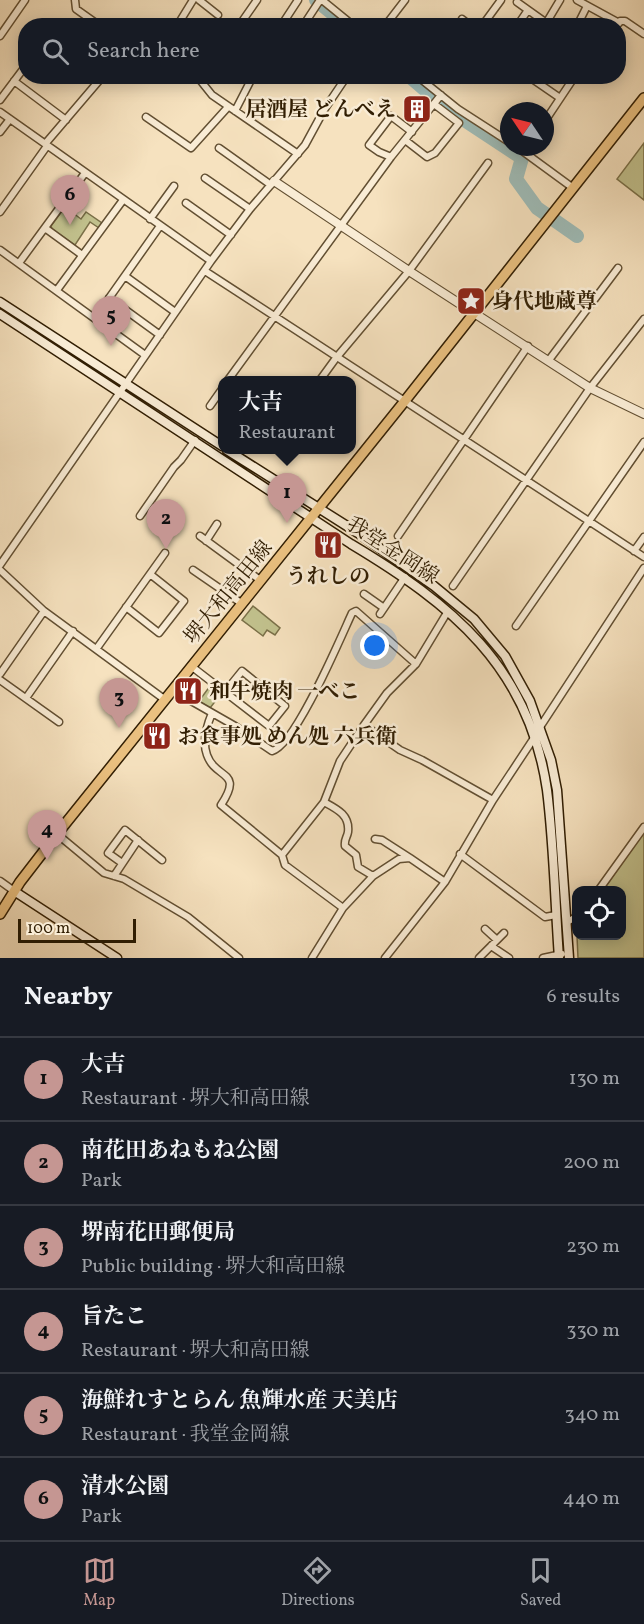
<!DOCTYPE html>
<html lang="en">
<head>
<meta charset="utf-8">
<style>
  :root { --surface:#171b24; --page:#242831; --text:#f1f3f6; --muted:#9ea1a6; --line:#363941; --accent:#c59692 }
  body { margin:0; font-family:Vollkorn,"Noto Serif JP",serif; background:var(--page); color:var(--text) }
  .controls { position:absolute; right:18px; bottom:18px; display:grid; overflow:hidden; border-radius:12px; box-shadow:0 3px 15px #0003 }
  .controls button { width:54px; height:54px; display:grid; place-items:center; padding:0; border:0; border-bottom:2px solid var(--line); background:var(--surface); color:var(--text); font:30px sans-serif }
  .compass { position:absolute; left:500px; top:102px; width:54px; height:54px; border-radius:50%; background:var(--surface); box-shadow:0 3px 15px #0003; rotate:305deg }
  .scale { position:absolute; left:18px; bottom:15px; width:118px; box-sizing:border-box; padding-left:6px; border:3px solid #311e03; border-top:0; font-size:16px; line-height:21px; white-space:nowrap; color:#311e03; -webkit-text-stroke:4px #f9ecd5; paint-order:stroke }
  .you { position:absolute; left:375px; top:646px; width:21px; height:21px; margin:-15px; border:4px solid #fff; border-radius:50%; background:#1a73e8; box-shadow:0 0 0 9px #1a73e833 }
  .badge { display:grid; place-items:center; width:39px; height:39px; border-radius:50%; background:var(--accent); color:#111; font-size:20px; font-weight:700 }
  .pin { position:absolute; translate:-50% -50px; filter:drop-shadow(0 2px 3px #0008) }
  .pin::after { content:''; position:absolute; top:32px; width:21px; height:18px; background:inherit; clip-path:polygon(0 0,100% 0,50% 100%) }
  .popup { position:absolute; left:218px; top:376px; width:138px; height:78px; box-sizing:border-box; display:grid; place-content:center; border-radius:12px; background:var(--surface); filter:drop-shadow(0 2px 4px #0005); font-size:20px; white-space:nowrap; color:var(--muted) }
  .popup b { font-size:22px; color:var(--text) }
  .popup::after { content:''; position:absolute; left:50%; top:100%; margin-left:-12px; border:12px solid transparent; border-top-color:var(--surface) }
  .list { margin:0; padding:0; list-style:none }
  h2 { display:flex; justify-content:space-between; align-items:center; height:78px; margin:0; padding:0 24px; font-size:26px }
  h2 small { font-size:20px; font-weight:400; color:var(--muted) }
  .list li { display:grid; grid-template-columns:39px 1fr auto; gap:18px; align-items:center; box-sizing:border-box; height:84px; padding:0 24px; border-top:2px solid var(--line) }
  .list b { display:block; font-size:22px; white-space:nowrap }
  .list p { margin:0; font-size:20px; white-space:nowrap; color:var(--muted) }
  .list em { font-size:20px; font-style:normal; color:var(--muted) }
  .icon { flex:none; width:33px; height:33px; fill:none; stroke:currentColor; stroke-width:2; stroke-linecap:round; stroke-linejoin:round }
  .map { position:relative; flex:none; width:644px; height:958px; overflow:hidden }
  .search { position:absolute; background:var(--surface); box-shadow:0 3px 15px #0003; left:18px; right:18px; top:18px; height:66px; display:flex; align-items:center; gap:15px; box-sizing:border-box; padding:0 21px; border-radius:24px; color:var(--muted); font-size:22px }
  .sheet { height:582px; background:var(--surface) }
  nav { display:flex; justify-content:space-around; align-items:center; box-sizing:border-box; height:84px; border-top:2px solid var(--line); background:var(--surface); font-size:16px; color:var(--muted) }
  nav a { display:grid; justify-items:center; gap:3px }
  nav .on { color:var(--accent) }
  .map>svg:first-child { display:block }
  .green { fill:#c2c28e; stroke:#7a7048; stroke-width:1.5 }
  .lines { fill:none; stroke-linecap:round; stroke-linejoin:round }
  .river { stroke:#9ebcb8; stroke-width:14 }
  .minor-casing { stroke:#624f32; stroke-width:9 }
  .tertiary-casing { stroke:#624f32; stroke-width:10 }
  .secondary-casing { stroke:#311e03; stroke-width:11 }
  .primary-casing { stroke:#311e03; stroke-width:12 }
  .minor { stroke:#f9ecd5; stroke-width:6 }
  .tertiary { stroke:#f9ecd5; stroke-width:8 }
  .secondary { stroke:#f9ecd5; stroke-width:8 }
  .primary { stroke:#ebc180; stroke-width:9 }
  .labels { text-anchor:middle; stroke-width:5; stroke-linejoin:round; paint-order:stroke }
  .poi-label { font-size:21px; font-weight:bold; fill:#311e03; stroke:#f9ecd5; text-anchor:start }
  .street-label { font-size:21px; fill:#311e03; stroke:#f9ecd5 }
</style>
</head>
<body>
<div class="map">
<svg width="644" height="958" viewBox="0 0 644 958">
  <rect width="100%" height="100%" fill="#f6e2bf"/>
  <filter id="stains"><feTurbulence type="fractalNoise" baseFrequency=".00333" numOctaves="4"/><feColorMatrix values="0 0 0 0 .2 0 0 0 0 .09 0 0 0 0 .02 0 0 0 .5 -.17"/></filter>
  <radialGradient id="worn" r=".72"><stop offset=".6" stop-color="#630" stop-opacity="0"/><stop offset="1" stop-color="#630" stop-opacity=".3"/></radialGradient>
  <!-- green -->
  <path class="green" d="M 644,143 L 644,200 L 617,179 Z
    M 65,207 L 81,219 L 86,212 L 102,223 L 99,228 L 90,222 L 75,245 L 52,229 L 51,226 Z
    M 253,606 L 280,628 L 275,635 L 267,630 L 263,636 L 242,620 Z
    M 210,686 L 221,694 L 210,708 L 199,701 Z
    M 644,832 L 644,958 L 578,958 L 577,936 L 622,936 L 622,891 L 603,890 Z"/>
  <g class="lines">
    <!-- river -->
    <path class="river" d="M 316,0 L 348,26
      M 409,76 L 446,108 L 522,158 L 516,179 L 537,208 L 577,236"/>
    <!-- minor casing -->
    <g class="minor-casing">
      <path id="minor" d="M 75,0 L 76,9 L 100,26
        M 199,0 L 218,15
        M 322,0 L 354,26
        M 577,0 L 619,23
        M 517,2 L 545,22
        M 462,19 L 471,26
        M 241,23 L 257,0
        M 545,25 L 560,0
        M 617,25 L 620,21 L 625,21 L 644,34
        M 177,26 L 193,0
        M 281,26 L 298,0
        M 303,26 L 320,0
        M 385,26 L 405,0
        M 482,26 L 501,0
        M 517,26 L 528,10
        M 577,26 L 587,6
        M 0,36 L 25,0
        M 193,76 L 200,80 L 212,95 L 298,154
        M 417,76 L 458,109 L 509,142
        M 528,76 L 560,98
        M 14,81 L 66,120
        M 0,100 L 24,68
        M 235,111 L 253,76
        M 0,112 L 211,261 L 0,565
        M 146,117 L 191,148 L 228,107
        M 545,121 L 575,76
        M 0,132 L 10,119
        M 405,140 L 427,157 L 435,153 L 459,123 L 434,104
        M 45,144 L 103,76
        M 517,147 L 573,188
        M 219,148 L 271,185
        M 391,157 L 379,152 L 369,145 L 391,116 L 412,132
        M 205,178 L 250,209
        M 186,203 L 231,235
        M 0,212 L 47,146
        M 150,219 L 174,186
        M 45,228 L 82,255
        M 0,250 L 145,355
        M 211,261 L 250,209 L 305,145 L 324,110 L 347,76
        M 19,263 L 85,173
        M 205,271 L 644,557
        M 125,276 L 175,312
        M 57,290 L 123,200
        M 109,298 L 160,335
        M 95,318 L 160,226
        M 549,360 L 618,268
        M 228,380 L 391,157 L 441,95
        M 320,380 L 336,358 L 409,271 L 488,163
        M 210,406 L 222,389
        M 140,516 L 174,467 L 181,460 L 195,440
        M 200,536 L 260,580
        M 398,536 L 528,346
        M 206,541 L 217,524
        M 634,551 L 644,537
        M 0,570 L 44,611 L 164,699
        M 193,570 L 241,603
        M 453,586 L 590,388 L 644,319
        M 364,594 L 384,608
        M 126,607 L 159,633 L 184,601 L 150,574
        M 380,614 L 405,577
        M 516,626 L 644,442
        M 97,648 L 165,553
        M 191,666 L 269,726 L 285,706 L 242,671 L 225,692
        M 0,674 L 44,611
        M 0,680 L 59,722
        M 172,690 L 235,726 L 272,751 C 295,746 340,639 352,613 L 356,611 L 416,664
        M 26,698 L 73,631
        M 212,713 C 207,725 202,742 207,755 C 216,780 244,770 221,805 L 282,855
        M 364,725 L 400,750 L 422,760 L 493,800 L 445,882 L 385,958
        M 540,727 L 644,568
        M 493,800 L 534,738
        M 57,834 L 104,873 L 124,879 L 188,917 L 239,958
        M 375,839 L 382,840 L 410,858
        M 460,854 L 545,917 L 556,915
        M 122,863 L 108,853 L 125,830 L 162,860
        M 114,876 L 138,840
        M 373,876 L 399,859 L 410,858 L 445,882
        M 0,881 L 14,891
        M 598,891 L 644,827
        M 343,908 L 285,865 L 282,855 L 324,802 L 340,761 L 364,725 L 387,693 L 416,664 L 448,611
        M 567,922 L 576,917
        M 485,929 L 497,940
        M 491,946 L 509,958
        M 312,958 L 343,908 L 373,876 L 358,867 L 356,855 L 345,846 C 344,839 347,838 348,832 C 350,815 337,809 324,802
        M 479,958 L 504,933
        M 543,958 L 562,954"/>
    </g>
    <!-- tertiary casing -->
    <g class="tertiary-casing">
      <path id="tertiary" d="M 274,181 L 409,271 L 590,388 L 644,414"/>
    </g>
    <!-- secondary casing -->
    <g class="secondary-casing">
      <path id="secondary" d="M 0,302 L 222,446
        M 0,314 L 351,544 C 451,604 529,666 547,790 C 554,846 555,902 559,958
        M 227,450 L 358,533 L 434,586 L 474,619 L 505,656 L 530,701 L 551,760 L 557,790 L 569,958
        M 14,891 L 117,958"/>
    </g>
    <!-- primary casing -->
    <g class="primary-casing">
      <path id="primary" d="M 0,914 L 20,882 L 57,834 L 404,402 L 644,98"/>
    </g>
    <!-- minor -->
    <use href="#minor" class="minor"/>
    <!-- tertiary -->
    <use href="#tertiary" class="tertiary"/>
    <!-- secondary -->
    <use href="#secondary" class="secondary"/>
    <!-- primary -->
    <use href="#primary" class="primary"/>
  </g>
  <!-- icons -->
  <defs>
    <g id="building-square" transform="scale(1.5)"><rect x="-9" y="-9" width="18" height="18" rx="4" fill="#8f2418" stroke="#f9ecd5"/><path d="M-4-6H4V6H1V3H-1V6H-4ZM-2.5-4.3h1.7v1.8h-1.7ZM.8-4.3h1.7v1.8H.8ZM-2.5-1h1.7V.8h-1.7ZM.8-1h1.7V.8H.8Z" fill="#fff"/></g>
    <g id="sight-square" transform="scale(1.5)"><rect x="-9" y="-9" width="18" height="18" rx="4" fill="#8f2418" stroke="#f9ecd5"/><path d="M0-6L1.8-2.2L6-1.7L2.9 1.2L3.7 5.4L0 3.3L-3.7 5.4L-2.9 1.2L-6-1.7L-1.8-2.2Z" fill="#fff"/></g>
    <g id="restaurant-square" transform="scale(1.5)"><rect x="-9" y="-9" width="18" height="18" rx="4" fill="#8f2418" stroke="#f9ecd5"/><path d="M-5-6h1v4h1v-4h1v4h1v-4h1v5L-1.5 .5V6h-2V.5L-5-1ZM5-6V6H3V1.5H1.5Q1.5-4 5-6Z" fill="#fff"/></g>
  </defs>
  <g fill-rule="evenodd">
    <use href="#building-square" x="417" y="109"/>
    <use href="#sight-square" x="471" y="301"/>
    <use href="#restaurant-square" x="328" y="545"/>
    <use href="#restaurant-square" x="188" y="691"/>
    <use href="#restaurant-square" x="157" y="736"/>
  </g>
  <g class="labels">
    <!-- poi labels -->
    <g class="poi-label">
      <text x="396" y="116" text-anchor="end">居酒屋 どんべえ</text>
      <text x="492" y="308">身代地蔵尊</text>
      <text x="328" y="583" text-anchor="middle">うれしの</text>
      <text x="209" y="698">和牛焼肉 一べこ</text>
      <text x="178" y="743">お食事処 めん処 六兵衛</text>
    </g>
    <!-- street labels -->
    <g class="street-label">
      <text transform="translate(393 550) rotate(33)" y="7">我堂金岡線</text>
      <text transform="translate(228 592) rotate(-51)" y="7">堺大和高田線</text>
    </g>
  </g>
  <rect width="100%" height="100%" filter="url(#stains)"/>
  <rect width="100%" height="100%" fill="url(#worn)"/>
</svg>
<div class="controls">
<button><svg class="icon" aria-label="locate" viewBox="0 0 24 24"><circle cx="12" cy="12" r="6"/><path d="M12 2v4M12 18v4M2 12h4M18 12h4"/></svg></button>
</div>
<svg class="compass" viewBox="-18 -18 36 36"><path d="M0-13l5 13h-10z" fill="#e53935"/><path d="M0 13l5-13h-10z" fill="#9ea1a6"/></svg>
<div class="scale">100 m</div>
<div class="you"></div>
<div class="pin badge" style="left:287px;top:523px">1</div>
<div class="popup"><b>大吉</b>Restaurant</div>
<div class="pin badge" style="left:166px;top:549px">2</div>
<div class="pin badge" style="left:119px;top:728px">3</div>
<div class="pin badge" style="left:47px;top:860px">4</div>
<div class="pin badge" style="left:111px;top:346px">5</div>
<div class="pin badge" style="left:70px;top:225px">6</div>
<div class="search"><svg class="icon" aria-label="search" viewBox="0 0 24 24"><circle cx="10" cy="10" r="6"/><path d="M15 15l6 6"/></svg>Search here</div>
</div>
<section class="sheet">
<h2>Nearby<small>6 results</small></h2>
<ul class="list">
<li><span class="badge">1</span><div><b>大吉</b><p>Restaurant · 堺大和高田線</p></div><em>130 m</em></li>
<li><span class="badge">2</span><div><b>南花田あねもね公園</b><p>Park</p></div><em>200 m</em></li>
<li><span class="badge">3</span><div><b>堺南花田郵便局</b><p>Public building · 堺大和高田線</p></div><em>230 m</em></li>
<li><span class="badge">4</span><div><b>旨たこ</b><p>Restaurant · 堺大和高田線</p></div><em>330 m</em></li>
<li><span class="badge">5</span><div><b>海鮮れすとらん 魚輝水産 天美店</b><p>Restaurant · 我堂金岡線</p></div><em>340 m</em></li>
<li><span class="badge">6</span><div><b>清水公園</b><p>Park</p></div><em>440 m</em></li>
</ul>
</section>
<nav>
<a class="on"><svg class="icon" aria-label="map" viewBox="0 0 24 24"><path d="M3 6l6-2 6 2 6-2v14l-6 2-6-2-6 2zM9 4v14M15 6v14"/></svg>Map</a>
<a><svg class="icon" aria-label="directions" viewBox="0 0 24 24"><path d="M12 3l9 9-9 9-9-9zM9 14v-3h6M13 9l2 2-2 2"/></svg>Directions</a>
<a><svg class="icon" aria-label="saved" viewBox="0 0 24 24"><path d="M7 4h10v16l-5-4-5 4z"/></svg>Saved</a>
</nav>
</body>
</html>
